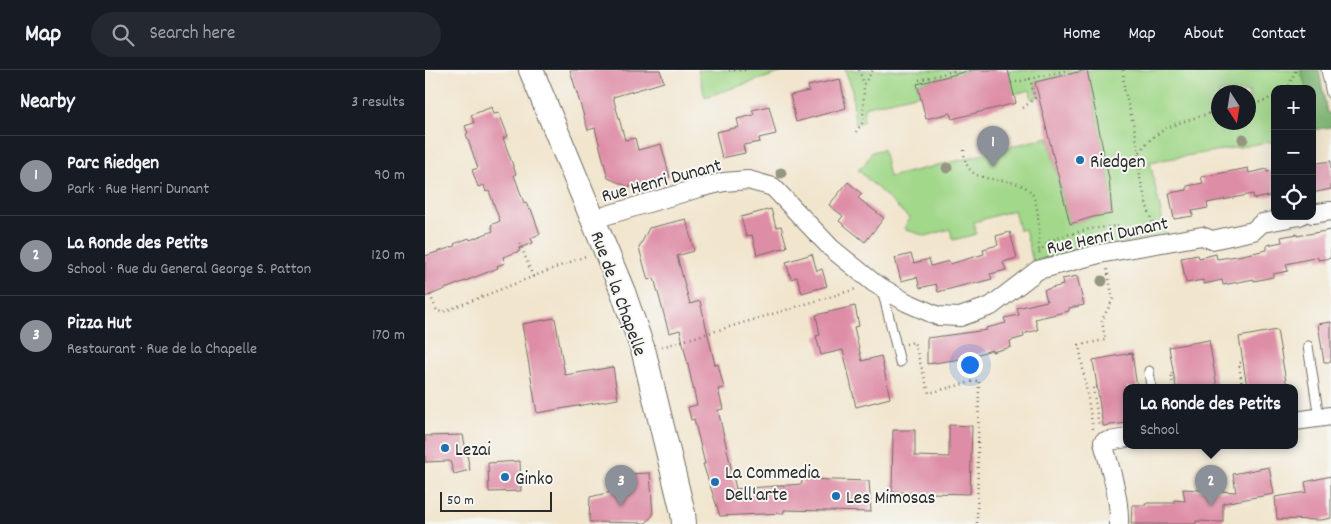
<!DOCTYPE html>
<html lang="en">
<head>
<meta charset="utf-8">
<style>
  :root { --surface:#171b24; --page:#242831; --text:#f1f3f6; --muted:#9ea1a6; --line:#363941; --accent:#8c9099 }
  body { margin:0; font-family:Dekko,sans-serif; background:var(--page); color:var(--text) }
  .controls { position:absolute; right:15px; top:15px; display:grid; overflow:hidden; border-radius:10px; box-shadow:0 5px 20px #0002 }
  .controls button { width:45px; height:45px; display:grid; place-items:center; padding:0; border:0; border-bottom:1px solid var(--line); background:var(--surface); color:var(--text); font:25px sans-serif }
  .compass { position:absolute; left:786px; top:15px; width:45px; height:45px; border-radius:50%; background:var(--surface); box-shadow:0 5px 20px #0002; rotate:168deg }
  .scale { position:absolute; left:15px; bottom:12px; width:112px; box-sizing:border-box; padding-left:5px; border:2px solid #2b2b2b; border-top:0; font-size:14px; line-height:18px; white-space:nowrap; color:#2b2b2b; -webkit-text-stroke:4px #f6f6f2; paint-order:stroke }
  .you { position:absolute; left:544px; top:294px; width:18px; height:18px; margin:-12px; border:4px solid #fff; border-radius:50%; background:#1a73e8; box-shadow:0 0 0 8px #1a73e833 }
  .badge { display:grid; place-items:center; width:32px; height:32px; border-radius:50%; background:var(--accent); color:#fff; font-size:16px; font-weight:700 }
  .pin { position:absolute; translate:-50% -41px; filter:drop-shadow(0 1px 2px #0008) }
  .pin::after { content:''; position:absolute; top:26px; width:18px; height:15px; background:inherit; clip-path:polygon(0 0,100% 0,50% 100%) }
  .popup { position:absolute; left:698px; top:314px; width:175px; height:65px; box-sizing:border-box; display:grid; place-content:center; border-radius:10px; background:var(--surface); filter:drop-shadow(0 1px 4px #0005); font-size:16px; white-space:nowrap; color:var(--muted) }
  .popup b { font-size:19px; color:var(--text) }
  .popup::after { content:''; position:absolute; left:50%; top:100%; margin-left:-10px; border:10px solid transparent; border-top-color:var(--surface) }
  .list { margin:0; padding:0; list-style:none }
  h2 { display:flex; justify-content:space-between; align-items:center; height:65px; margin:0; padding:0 20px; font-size:21px }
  h2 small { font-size:16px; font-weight:400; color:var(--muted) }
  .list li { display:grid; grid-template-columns:32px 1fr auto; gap:15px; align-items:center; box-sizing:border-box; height:80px; padding:0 20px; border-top:1px solid var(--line) }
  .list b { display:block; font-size:19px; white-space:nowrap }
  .list p { margin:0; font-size:16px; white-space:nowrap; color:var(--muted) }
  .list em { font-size:16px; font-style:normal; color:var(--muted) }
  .icon { flex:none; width:28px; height:28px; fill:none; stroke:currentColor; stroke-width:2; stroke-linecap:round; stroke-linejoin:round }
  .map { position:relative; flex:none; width:906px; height:454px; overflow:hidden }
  header { display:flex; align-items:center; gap:30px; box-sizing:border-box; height:70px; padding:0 25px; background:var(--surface); border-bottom:1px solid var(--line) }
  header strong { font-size:24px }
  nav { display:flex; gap:28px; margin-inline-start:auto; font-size:18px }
  .search { width:350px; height:45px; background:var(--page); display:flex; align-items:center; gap:12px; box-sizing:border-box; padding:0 18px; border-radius:28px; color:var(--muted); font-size:19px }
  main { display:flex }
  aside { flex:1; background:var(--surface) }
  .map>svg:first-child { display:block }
  .green { fill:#a2d88a; stroke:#66825a; fill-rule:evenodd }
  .forest { fill:#81b876; stroke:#567250 }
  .building { fill:#de8da6 }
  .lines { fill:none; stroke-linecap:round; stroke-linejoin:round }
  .lane-casing { stroke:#706c64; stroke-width:11 }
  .street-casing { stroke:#706c64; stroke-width:20 }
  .secondary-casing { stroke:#706c64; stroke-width:26 }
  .path { stroke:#706c64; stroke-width:2.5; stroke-dasharray:1 4; stroke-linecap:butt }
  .lane { stroke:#fff; stroke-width:9 }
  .street { stroke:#fff; stroke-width:18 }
  .secondary { stroke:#fff; stroke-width:24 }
  .tree { fill:#959681 }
  .poi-dot { fill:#1f6fb2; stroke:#f6f6f2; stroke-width:2 }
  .labels { text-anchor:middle; stroke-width:4; stroke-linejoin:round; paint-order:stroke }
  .poi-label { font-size:19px; fill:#2b2b2b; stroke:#f6f6f2; text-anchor:start }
  .street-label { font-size:19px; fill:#2b2b2b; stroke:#f6f6f2 }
</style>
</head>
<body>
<header>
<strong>Map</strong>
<div class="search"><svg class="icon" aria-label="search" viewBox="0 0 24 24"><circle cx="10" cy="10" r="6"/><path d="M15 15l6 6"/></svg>Search here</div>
<nav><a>Home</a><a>Map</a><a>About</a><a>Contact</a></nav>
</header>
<main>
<aside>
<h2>Nearby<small>3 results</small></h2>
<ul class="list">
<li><span class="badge">1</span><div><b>Parc Riedgen</b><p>Park · Rue Henri Dunant</p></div><em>90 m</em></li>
<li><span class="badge">2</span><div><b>La Ronde des Petits</b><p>School · Rue du General George S. Patton</p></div><em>120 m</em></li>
<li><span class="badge">3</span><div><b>Pizza Hut</b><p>Restaurant · Rue de la Chapelle</p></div><em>170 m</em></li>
</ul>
</aside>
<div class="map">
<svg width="906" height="454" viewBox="0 0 906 454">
  <rect width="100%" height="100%" fill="#f6f6f2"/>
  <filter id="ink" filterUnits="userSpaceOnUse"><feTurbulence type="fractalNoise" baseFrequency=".02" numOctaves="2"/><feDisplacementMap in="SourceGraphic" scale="10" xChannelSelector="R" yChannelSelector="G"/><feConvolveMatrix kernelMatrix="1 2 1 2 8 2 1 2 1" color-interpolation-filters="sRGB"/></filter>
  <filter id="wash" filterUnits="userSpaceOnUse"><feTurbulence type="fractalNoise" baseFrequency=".0096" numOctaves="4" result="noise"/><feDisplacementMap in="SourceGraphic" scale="20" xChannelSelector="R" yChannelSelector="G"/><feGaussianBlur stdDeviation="1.12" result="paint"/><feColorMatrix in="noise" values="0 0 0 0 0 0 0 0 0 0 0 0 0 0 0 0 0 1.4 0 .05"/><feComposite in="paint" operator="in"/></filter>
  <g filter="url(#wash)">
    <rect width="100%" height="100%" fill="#f1e5cd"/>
    <!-- green -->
    <path class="green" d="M 273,0 L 364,0 L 280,27 Z
      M 420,0 L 547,0 L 492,14 L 495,24 L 439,37 L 438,52 L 430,54 L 427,18 Z
      M 583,0 L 660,0 L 610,12 L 613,27 L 607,29 L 605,20 L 589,24 Z
      M 662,0 L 876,0 L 876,2 L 882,19 L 850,19 L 850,71 L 725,92 L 741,166 L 662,178 L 631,185 L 610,195 L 608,192 L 600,159 L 594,160 L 589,140 L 549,152 L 551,164 L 528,170 L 525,159 L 501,166 L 479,159 L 484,148 L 433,100 L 439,95 L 447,82 L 458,79 L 464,107 L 539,89 L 623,67 L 644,154 L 668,147 L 687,144 L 684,109 ZM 794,22 L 824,22 L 824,52 L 794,52 Z"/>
    <!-- forest -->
    <path class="forest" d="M 876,0 L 894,0 L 902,43 L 906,43 L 906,57 L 887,60 L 887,19 L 882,19 L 876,2 Z"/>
    <g id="blocks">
      <!-- building -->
      <path class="building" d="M 145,0 L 235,0 L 239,12 L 188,27 L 200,70 L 210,68 L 213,80 L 236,74 L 245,107 L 204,117 L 183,108 L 170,58 L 163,60 Z
        M 547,0 L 583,0 L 591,33 L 527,49 L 525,43 L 501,49 L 492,14 Z
        M 662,0 L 684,109 L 687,144 L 668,147 L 645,154 L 610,12 Z
        M 415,9 L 421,38 L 371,52 L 365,25 L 384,21 L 383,16 Z
        M 344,36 L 351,64 L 334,68 L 335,72 L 318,75 L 320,83 L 297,88 L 291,62 L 314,57 L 312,49 L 329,45 L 327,40 Z
        M 67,37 L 69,44 L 74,43 L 83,66 L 78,68 L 91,104 L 89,105 L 99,133 L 101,132 L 104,140 L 106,139 L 115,164 L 106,168 L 108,173 L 94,178 L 95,181 L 78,187 L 80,193 L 72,196 L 73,198 L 0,227 L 0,186 L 30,176 L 29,174 L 44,168 L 45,170 L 68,161 L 66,155 L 75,151 L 64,121 L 61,122 L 59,115 L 53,117 L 47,100 L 53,98 L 41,64 L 43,63 L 40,56 L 49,53 L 46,45 Z
        M 906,91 L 906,119 L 887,123 L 887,94 Z
        M 823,98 L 824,103 L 842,99 L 842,102 L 850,101 L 850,125 L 829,129 L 828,124 L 782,133 L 783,138 L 767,141 L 768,146 L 749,149 L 744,123 L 762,120 L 762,116 L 778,113 L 776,107 Z
        M 423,112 L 437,124 L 433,128 L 459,148 L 440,172 L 414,151 L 418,146 L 404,135 Z
        M 346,139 L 351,157 L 356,156 L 362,177 L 332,185 L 327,165 L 321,166 L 316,147 Z
        M 261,149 L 269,181 L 252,186 L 265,234 L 275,231 L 290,295 L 293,294 L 299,318 L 293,319 L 298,339 L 293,340 L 311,419 L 377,414 L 377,409 L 444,411 L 446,442 L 359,440 L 359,443 L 295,446 L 278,394 L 280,394 L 269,349 L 266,350 L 263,337 L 272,335 L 255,260 L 244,263 L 229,208 L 223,210 L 214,178 L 224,158 Z
        M 906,160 L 906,188 L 893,190 L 893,187 L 861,194 L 863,201 L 848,204 L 848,207 L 829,211 L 829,209 L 798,215 L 797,210 L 779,214 L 778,210 L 761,213 L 756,188 L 773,185 L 774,188 L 791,184 L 792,189 L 812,186 L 842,180 L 842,175 L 857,172 L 856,167 L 872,164 L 872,166 Z
        M 585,162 L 592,188 L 578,192 L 581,200 L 565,204 L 567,209 L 548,214 L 548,213 L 513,222 L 511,214 L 495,218 L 492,207 L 476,211 L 470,188 L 486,184 L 489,193 L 504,189 L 506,196 L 524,191 L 525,194 L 559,184 L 558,179 L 573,175 L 571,166 Z
        M 387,184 L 392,201 L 397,199 L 402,216 L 377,223 L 372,207 L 366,209 L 361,192 Z
        M 652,206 L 659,235 L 644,238 L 644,241 L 610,249 L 613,260 L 598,264 L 599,267 L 585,271 L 586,277 L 567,282 L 567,280 L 536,289 L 502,294 L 502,268 L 562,260 L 561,258 L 581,253 L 579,248 L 594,245 L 592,238 L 622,231 L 619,220 L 638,215 L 637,209 Z
        M 430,236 L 434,256 L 429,257 L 437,291 L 456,286 L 465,328 L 431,337 L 418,280 L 396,285 L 391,266 L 395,265 L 391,245 Z
        M 130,248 L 140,305 L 188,297 L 193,329 L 112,343 L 97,254 Z
        M 906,252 L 906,292 L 899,292 L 893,254 Z
        M 852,260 L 862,317 L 822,317 L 814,267 Z
        M 784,270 L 792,317 L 751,317 L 744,277 Z
        M 707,283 L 712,317 L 702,317 L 702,353 L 678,356 L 668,290 Z
        M 524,355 L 547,356 L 545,424 L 467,422 L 468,360 L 490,360 L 490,386 L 524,387 Z
        M 38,365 L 45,400 L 29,404 L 25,391 L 0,392 L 0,366 Z
        M 95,391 L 96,421 L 64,422 L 63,393 Z
        M 844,397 L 849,424 L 798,433 L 798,452 L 771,451 L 771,454 L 706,454 L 707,435 L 721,435 L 721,433 L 749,433 L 749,430 L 760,431 L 758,419 L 811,422 L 808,404 Z
        M 225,403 L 228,445 L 221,453 L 164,452 L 165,427 L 199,419 L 199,404 Z
        M 906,406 L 906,448 L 896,450 L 852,449 L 850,427 L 882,422 L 880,412 Z"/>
    </g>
  </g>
  <g filter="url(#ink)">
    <use href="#blocks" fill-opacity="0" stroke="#706c64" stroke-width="1"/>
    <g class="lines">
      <!-- lane casing -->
      <g class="lane-casing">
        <path id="lane" d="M 901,0 L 906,24
          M 457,219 L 475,292
          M 883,276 L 894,348
          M 724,301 L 726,317"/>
      </g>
      <!-- street casing -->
      <g class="street-casing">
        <path id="street" d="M 887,144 L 906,141
          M 169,149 L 274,118 L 299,112 L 323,110 L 348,117 L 406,178 L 449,213 L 481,232 L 513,246 L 535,247 L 566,236 L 613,200 L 674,184 L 777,166 L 787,170 L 828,161 L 837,153 L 875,146
          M 870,351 L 906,346
          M 694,454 C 695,426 685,399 678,372 L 702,368"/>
      </g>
      <!-- secondary casing -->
      <g class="secondary-casing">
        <path id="secondary" d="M 106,0 L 198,222 L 219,283 L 258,443 L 259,454"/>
      </g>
      <!-- path -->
      <path class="path" d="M 304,0 L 320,0
        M 434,0 L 439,14
        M 698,0 L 699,18 L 710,61 L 714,84 L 715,108 L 722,136 L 730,159
        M 494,10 L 533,0
        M 586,13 L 605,9
        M 860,19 L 864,15 L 871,0
        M 824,34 L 837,32 L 850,26
        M 598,38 L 610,28 L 605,9 L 644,0
        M 431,62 L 438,52 L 439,14 L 448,0
        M 539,80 C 539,121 584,102 604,120 C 616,131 614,169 614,184
        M 715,82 C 731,56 765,49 794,41
        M 95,173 L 108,207
        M 614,182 L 624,171 L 642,165 L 665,159 L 691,156 L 711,161
        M 5,225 L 12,241 L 18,242 L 163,185
        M 481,274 L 489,272 L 504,323 L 554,310 L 552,454
        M 237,277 L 431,219
        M 672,317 L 668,317 L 674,356
        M 748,317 L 746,303 L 749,304
        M 817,317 L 814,293 L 818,292
        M 668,359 L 654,275 L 680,270 L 677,250 L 688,229 L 682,199"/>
      <!-- lane -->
      <use href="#lane" class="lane"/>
      <!-- street -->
      <use href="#street" class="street"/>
      <!-- secondary -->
      <use href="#secondary" class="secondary"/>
    </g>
    <!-- trees -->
    <g class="tree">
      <circle cx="818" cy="69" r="5.5"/>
      <circle cx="522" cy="98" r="5.5"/>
      <circle cx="356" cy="103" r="5.5"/>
      <circle cx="677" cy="211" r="5.5"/>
    </g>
  </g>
  <!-- markers -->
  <g class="poi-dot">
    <circle cx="655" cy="90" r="5"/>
    <circle cx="20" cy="378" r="5"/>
    <circle cx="80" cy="407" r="5"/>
    <circle cx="290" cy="412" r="5"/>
    <circle cx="411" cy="426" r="5"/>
  </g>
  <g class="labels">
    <!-- poi labels -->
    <g class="poi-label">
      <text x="665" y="97">Riedgen</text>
      <text x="30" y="385">Lezai</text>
      <text x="300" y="408">La Commedia<tspan x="300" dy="22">Dell'arte</tspan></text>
      <text x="90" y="414">Ginko</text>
      <text x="421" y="433">Les Mimosas</text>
    </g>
    <!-- street labels -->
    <g class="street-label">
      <text transform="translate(236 109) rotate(-15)" y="7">Rue Henri Dunant</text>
      <text transform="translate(682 164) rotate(-12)" y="7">Rue Henri Dunant</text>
      <text transform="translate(195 223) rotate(70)" y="7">Rue de la Chapelle</text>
    </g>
  </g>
</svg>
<div class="controls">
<button>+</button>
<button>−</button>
<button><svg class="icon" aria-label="locate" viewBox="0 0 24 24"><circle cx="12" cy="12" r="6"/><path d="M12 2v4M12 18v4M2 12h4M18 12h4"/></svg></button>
</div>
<svg class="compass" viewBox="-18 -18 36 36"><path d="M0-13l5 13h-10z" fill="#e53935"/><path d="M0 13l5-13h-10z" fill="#9ea1a6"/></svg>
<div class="scale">50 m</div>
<div class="you"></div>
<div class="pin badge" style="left:568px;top:97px">1</div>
<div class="pin badge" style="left:786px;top:436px">2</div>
<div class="popup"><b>La Ronde des Petits</b>School</div>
<div class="pin badge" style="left:196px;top:436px">3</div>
</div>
</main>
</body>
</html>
